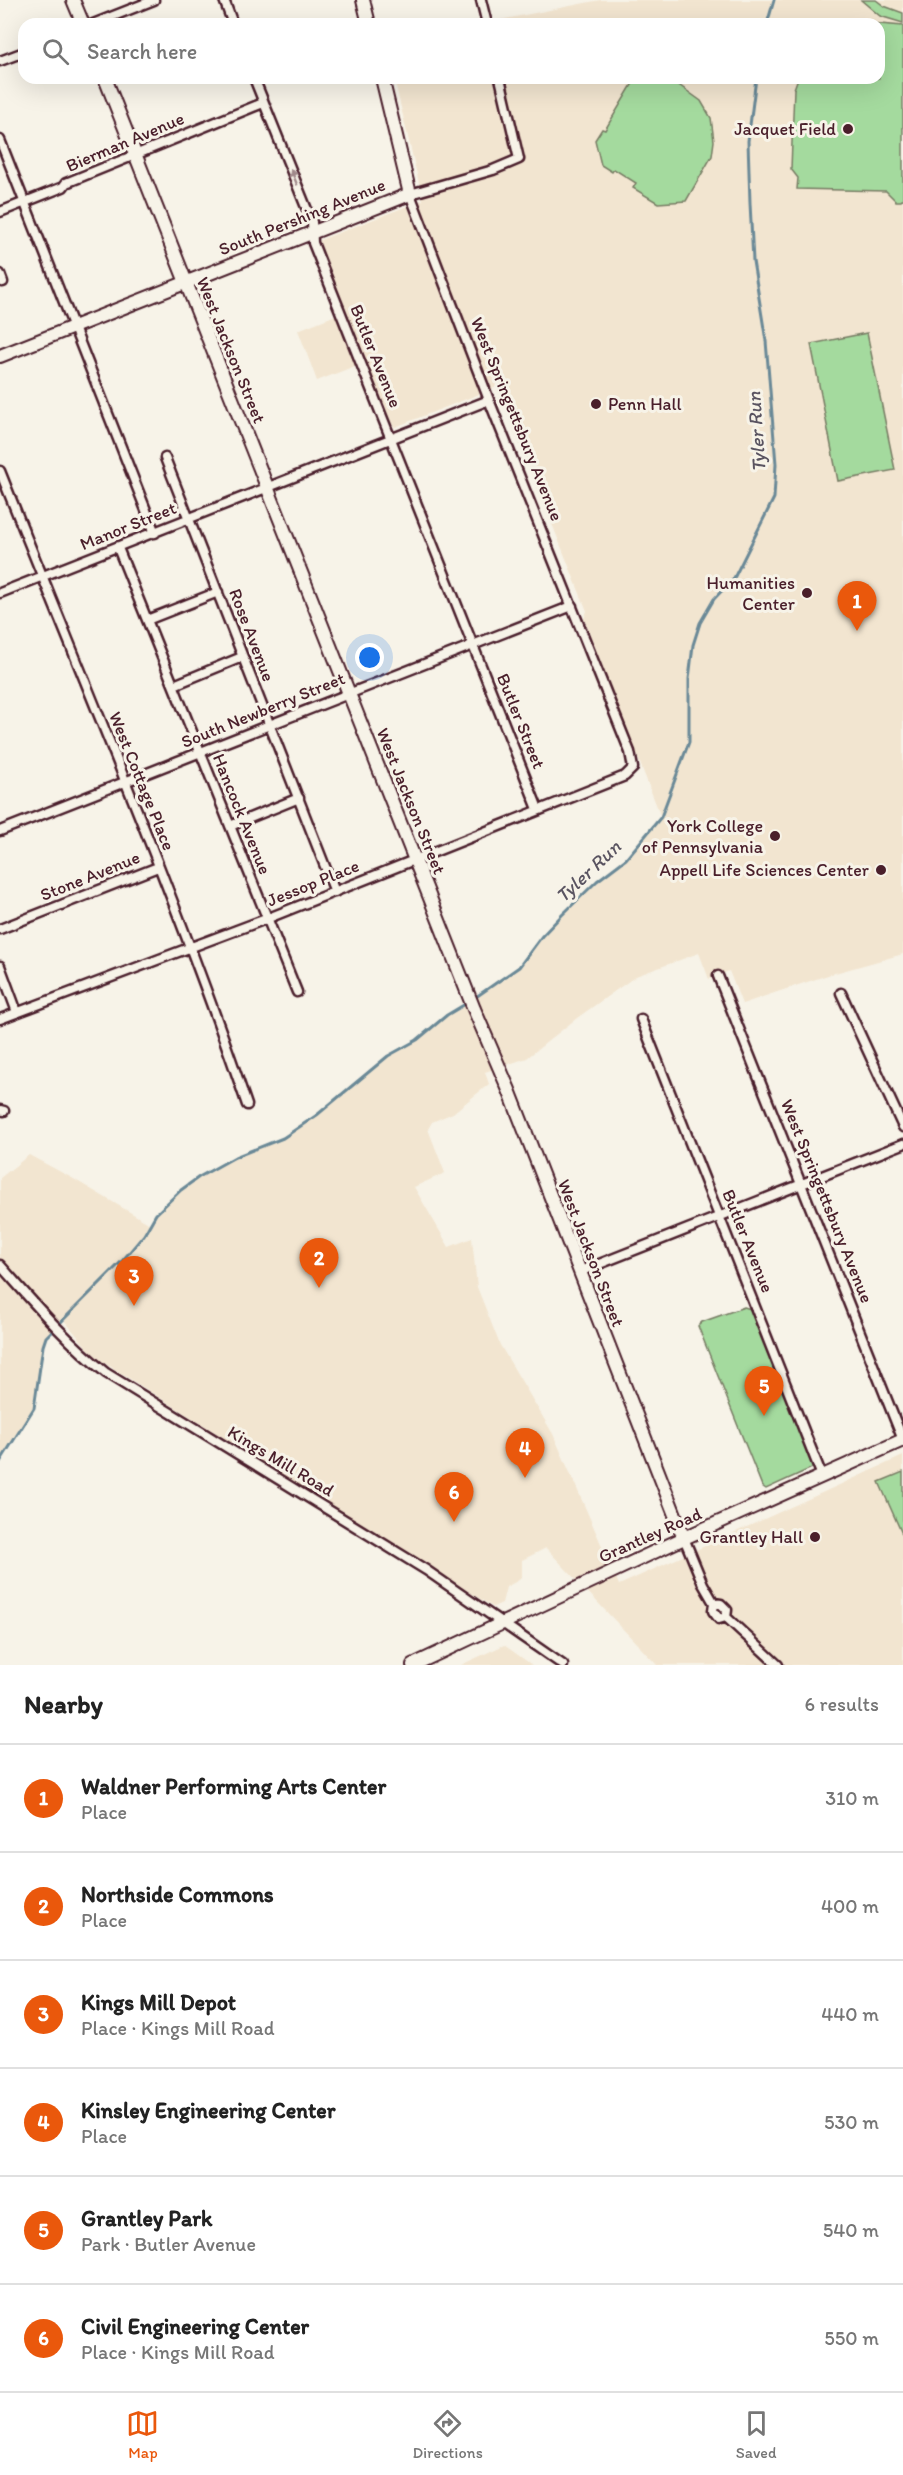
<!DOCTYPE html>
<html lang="en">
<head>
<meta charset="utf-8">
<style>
  :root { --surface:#fff; --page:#f2f2f2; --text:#222; --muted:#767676; --line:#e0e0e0; --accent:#ea580c }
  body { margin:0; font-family:Itim,sans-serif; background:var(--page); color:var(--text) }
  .you { position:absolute; left:370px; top:658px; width:21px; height:21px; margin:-15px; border:4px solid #fff; border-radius:50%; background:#1a73e8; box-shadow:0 0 0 9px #1a73e833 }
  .badge { display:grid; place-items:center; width:39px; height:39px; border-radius:50%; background:var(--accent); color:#fff; font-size:20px; font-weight:700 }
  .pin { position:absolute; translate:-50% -50px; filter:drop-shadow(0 2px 3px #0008) }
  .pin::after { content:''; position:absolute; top:32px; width:21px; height:18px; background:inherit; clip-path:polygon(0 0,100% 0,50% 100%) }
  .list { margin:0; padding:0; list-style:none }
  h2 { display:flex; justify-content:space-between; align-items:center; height:78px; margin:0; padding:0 24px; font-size:26px }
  h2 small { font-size:20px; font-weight:400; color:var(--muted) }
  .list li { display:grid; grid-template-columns:39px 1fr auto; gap:18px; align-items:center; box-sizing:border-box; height:108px; padding:0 24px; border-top:2px solid var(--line) }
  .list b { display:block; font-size:22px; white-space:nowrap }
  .list p { margin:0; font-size:20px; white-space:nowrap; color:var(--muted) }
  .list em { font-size:20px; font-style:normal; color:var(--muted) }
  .icon { flex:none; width:33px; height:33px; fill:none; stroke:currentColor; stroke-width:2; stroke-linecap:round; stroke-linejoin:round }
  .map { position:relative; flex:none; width:903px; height:1665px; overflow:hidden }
  .search { position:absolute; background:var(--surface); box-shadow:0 6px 24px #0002; left:18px; right:18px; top:18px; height:66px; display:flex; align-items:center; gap:15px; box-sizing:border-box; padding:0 21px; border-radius:18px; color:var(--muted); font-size:22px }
  .sheet { height:726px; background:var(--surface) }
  nav { display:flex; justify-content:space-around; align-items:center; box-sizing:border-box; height:84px; border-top:2px solid var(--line); background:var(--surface); font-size:16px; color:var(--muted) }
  nav a { display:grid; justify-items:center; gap:3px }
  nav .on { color:var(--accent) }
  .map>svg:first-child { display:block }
  .built { fill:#f2e5d0 }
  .green { fill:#a4da9e; stroke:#777c64; stroke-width:1.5 }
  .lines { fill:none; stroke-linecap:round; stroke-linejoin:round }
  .stream { stroke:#6b8997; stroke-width:3 }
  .street-casing { stroke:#4a1f2b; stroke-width:13 }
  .secondary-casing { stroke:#4a1f2b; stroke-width:16 }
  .street { stroke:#f7f3e8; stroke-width:8 }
  .secondary { stroke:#f7f3e8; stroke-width:12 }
  .oneway { fill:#a0898a }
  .poi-dot { fill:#4a1f2b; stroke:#f7f3e8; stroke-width:2 }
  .labels { text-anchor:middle; stroke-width:6; stroke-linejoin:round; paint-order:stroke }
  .poi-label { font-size:18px; fill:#4a1f2b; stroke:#f7f3e8; text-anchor:end }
  .street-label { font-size:18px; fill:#4a1f2b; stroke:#f7f3e8 }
  .water-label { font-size:20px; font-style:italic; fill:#5a5461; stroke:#f7f3e8 }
</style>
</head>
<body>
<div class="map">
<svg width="903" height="1665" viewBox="0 0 903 1665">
  <rect width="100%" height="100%" fill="#f7f3e8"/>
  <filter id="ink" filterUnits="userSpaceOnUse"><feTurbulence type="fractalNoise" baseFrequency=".0167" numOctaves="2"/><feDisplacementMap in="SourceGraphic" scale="12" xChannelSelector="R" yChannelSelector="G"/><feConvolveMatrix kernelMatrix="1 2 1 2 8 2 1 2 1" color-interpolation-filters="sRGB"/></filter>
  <g filter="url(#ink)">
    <!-- built -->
    <path class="built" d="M 600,0 L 903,0 L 903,954 L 828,975 L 742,1004 L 729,971 L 709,979 L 699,953 L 636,976 L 577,1018 L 527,1058 L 485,1072 L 489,1084 L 453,1113 L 432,1122 L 428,1129 L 445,1173 L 414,1187 L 449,1247 L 472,1238 L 477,1287 L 500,1345 L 553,1434 L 619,1585 L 903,1456 L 903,1665 L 657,1665 L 546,1548 L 522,1560 L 522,1575 L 519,1580 L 506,1587 L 502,1603 L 493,1607 L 103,1362 L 90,1351 L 63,1319 L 47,1337 L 43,1346 L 32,1413 L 0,1461 L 0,1178 L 29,1155 L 72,1178 L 150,1224 L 156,1214 L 181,1190 L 199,1177 L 235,1157 L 283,1138 L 317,1115 L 388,1056 L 417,1040 L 447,1015 L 519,968 L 542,936 L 562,915 L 597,881 L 626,859 L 661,817 L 584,619 L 587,611 L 497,387 L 395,427 L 390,423 L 365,362 L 317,381 L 298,330 L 346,311 L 319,244 L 320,240 L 423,200 L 394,78 L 879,78 L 879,24 L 479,24 Z
      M 504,1645 L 532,1665 L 461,1665 Z"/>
    <!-- green -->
    <path class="green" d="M 861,0 L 876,0 L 884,6 L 903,13 L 903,23 L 880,16 Z
      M 844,21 L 903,26 L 903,199 L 901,201 L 896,201 L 886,191 L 797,189 L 798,178 L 791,169 L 794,89 L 798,78 L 879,78 L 879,24 L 841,24 Z
      M 636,78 L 669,78 L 701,101 L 711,118 L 714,141 L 712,156 L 686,201 L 658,203 L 633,188 L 636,183 L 614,169 L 612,172 L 601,165 L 595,140 L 602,129 L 605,130 Z
      M 867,333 L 895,470 L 838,481 L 811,344 Z
      M 744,1307 L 751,1309 L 814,1467 L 766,1489 L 762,1486 L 698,1326 L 702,1322 Z
      M 903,1472 L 903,1536 L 879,1482 Z"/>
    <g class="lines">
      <!-- stream -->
      <path class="stream" d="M 767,24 L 774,0
        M 473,999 L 519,967 L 542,936 L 562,915 L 597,881 L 626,859 L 661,817 L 689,742 L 689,679 L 693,645 L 700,623 L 714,599 L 734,578 L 774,498 L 776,464 L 766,341 L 753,261 L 750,203 L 748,141 L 756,78
        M 0,1462 L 34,1408 L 43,1346 L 46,1337 L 123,1260 L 144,1235 L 156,1214 L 181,1190 L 199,1177 L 235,1157 L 283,1138 L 317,1115 L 388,1056 L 417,1040 L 447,1015 L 467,1003"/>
      <!-- street casing -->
      <g class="street-casing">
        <path id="street" d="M 224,0 L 233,24
          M 481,0 L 487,24
          M 93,24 L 154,0
          M 0,61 L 24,52
          M 254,78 L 312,222 L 313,243 L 538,809
          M 0,140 L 155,533
          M 0,212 L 63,187 L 66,183 L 263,103
          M 0,274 L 3,282
          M 165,458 L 335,892
          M 0,471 C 84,682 174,891 247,1105
          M 118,548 L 297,992
          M 0,593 L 489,400
          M 147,620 L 218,592
          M 174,685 L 242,657
          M 230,826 L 299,798
          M 0,831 L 572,606
          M 0,929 L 158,867
          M 0,966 L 17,1012
          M 718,976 L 903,1440
          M 841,993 L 903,1127
          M 0,1019 L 266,919 L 625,776 L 633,768 L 630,752 L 489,400 L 410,194 L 493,170 L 519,159 L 500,78
          M 641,1019 L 822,1476
          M 0,1110 L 4,1111
          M 0,1265 C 34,1303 66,1341 106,1373 L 426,1570 L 563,1665
          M 579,1272 L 903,1144
          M 684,1538 L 703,1584 L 714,1603 L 713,1611 L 719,1619 L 726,1617 L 778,1665
          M 714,1603 L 721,1604 L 727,1610 L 726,1617"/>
      </g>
      <!-- secondary casing -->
      <g class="secondary-casing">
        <path id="secondary" d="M 73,0 L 83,24
          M 363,0 L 369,24
          M 105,78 L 474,1009 L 509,1090 L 684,1538
          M 0,356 L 410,194 L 382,78
          M 413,1665 L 684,1538 L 903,1440"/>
      </g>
      <!-- street -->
      <use href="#street" class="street"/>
      <!-- secondary -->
      <use href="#secondary" class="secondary"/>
    </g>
    <!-- one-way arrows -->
    <defs><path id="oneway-solid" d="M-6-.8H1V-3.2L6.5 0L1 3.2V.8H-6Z" transform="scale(1.5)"/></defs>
    <use class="oneway" href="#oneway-solid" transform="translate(294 177) rotate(-112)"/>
  </g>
  <!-- markers -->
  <g class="poi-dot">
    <circle cx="848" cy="129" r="6"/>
    <circle cx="596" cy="404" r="6"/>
    <circle cx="807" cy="593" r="6"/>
    <circle cx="775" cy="836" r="6"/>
    <circle cx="881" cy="870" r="6"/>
    <circle cx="815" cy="1537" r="6"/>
  </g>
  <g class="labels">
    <!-- poi labels -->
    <g class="poi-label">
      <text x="836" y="135">Jacquet Field</text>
      <text x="608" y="410" text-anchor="start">Penn Hall</text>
      <text x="795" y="589">Humanities<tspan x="795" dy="21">Center</tspan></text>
      <text x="763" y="832">York College<tspan x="763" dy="21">of Pennsylvania</tspan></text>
      <text x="869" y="876">Appell Life Sciences Center</text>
      <text x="803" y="1543">Grantley Hall</text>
    </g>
    <!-- street labels -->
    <g class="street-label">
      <text transform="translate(125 142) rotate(-23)" y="6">Bierman Avenue</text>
      <text transform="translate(302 217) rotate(-22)" y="6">South Pershing Avenue</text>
      <text transform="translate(231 350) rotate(68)" y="6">West Jackson Street</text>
      <text transform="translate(376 356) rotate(68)" y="6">Butler Avenue</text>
      <text transform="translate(517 419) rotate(68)" y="6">West Springettsbury Avenue</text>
      <text transform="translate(128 526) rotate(-22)" y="6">Manor Street</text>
      <text transform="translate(252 635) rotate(69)" y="6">Rose Avenue</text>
      <text transform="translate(263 710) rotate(-22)" y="6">South Newberry Street</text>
      <text transform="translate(521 721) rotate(68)" y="6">Butler Street</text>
      <text transform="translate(142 781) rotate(68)" y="6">West Cottage Place</text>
      <text transform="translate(411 801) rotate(68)" y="6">West Jackson Street</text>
      <text transform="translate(242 814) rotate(68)" y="6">Hancock Avenue</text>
      <text transform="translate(90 876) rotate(-22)" y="6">Stone Avenue</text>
      <text transform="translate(313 883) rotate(-22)" y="6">Jessop Place</text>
      <text transform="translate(827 1201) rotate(68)" y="6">West Springettsbury Avenue</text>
      <text transform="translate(748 1241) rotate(68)" y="6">Butler Avenue</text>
      <text transform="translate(591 1253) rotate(69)" y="6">West Jackson Street</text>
      <text transform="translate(281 1461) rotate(31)" y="6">Kings Mill Road</text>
      <text transform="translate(650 1535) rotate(-24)" y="6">Grantley Road</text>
    </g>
    <!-- water labels -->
    <g class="water-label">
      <text transform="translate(756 432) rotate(-94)" y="7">Tyler Run</text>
      <text transform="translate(588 871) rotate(-43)" y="7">Tyler Run</text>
    </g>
  </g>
</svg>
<div class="you"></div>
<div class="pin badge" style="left:857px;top:631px">1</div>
<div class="pin badge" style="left:319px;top:1288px">2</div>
<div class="pin badge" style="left:134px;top:1306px">3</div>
<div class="pin badge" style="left:525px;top:1478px">4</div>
<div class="pin badge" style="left:764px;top:1416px">5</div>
<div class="pin badge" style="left:454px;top:1522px">6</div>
<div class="search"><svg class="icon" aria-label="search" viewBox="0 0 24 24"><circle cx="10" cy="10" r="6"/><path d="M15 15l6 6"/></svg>Search here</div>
</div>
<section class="sheet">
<h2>Nearby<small>6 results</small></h2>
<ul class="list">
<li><span class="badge">1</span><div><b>Waldner Performing Arts Center</b><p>Place</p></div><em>310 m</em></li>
<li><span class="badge">2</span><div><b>Northside Commons</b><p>Place</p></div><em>400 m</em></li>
<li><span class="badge">3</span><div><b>Kings Mill Depot</b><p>Place · Kings Mill Road</p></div><em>440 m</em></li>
<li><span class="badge">4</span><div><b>Kinsley Engineering Center</b><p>Place</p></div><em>530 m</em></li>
<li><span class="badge">5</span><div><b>Grantley Park</b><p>Park · Butler Avenue</p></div><em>540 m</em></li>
<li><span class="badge">6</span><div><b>Civil Engineering Center</b><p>Place · Kings Mill Road</p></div><em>550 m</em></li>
</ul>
</section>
<nav>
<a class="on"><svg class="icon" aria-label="map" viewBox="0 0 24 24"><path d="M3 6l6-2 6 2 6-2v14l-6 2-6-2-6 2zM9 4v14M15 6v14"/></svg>Map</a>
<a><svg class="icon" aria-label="directions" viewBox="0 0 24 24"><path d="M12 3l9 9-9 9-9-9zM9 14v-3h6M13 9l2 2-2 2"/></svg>Directions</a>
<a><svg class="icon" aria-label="saved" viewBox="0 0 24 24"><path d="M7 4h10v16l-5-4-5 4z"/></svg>Saved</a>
</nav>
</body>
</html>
